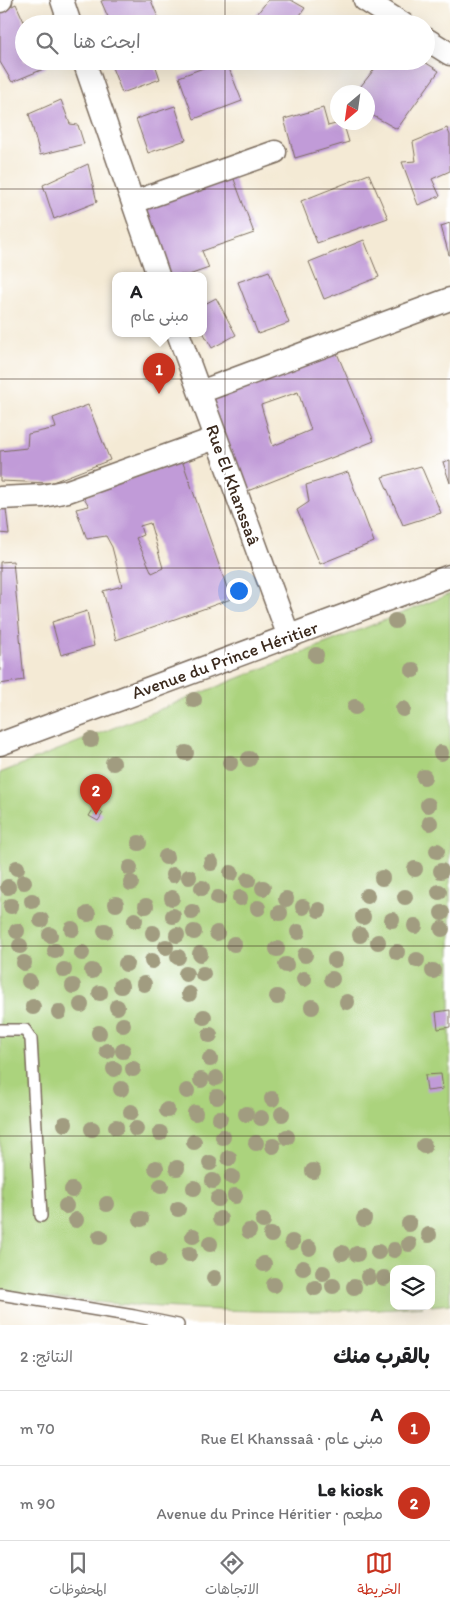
<!DOCTYPE html>
<html lang="ar">
<head>
<meta charset="utf-8">
<style>
  :root { --surface:#fff; --page:#f6f6f6; --text:#202124; --muted:#757577; --line:#e0e0e0; --accent:#c8321e }
  body { margin:0; font-family:Itim,"Playpen Sans Arabic",sans-serif; background:var(--page); color:var(--text); direction:rtl }
  .controls { position:absolute; right:15px; bottom:15px; display:grid; overflow:hidden; border-radius:10px; box-shadow:0 5px 20px #0002 }
  .controls button { width:45px; height:45px; display:grid; place-items:center; padding:0; border:0; border-bottom:1px solid var(--line); background:var(--surface); color:var(--text); font:25px sans-serif }
  .compass { position:absolute; left:330px; top:85px; width:45px; height:45px; border-radius:50%; background:var(--surface); box-shadow:0 5px 20px #0002; rotate:209deg }
  .you { position:absolute; left:238px; top:590px; width:18px; height:18px; margin:-12px; border:4px solid #fff; border-radius:50%; background:#1a73e8; box-shadow:0 0 0 8px #1a73e833 }
  .badge { display:grid; place-items:center; width:32px; height:32px; border-radius:50%; background:var(--accent); color:#fff; font-size:16px; font-weight:700 }
  .pin { position:absolute; translate:-50% -41px; filter:drop-shadow(0 1px 2px #0008) }
  .pin::after { content:''; position:absolute; top:26px; width:18px; height:15px; background:inherit; clip-path:polygon(0 0,100% 0,50% 100%) }
  .popup { position:absolute; left:112px; top:272px; width:95px; height:65px; box-sizing:border-box; display:grid; place-content:center; border-radius:10px; background:var(--surface); filter:drop-shadow(0 1px 4px #0005); font-size:16px; white-space:nowrap; color:var(--muted) }
  .popup b { font-size:19px; color:var(--text) }
  .popup::after { content:''; position:absolute; left:50%; top:100%; margin-left:-10px; border:10px solid transparent; border-top-color:var(--surface) }
  .list { margin:0; padding:0; list-style:none }
  h2 { display:flex; justify-content:space-between; align-items:center; height:65px; margin:0; padding:0 20px; font-size:21px }
  h2 small { font-size:16px; font-weight:400; color:var(--muted) }
  .list li { display:grid; grid-template-columns:32px 1fr auto; gap:15px; align-items:center; box-sizing:border-box; height:75px; padding:0 20px; border-top:1px solid var(--line) }
  .list b { display:block; font-size:19px; white-space:nowrap }
  .list p { margin:0; font-size:16px; white-space:nowrap; color:var(--muted) }
  .list em { font-size:16px; font-style:normal; color:var(--muted) }
  .icon { flex:none; width:28px; height:28px; fill:none; stroke:currentColor; stroke-width:2; stroke-linecap:round; stroke-linejoin:round }
  .map { position:relative; flex:none; width:450px; height:1325px; overflow:hidden; direction:ltr }
  .search { position:absolute; background:var(--surface); box-shadow:0 5px 20px #0002; left:15px; right:15px; top:15px; height:55px; display:flex; align-items:center; gap:12px; box-sizing:border-box; padding:0 18px; border-radius:28px; color:var(--muted); font-size:19px }
  .sheet { height:215px; background:var(--surface) }
  nav { display:flex; justify-content:space-around; align-items:center; box-sizing:border-box; height:70px; border-top:1px solid var(--line); background:var(--surface); font-size:14px; color:var(--muted) }
  nav a { display:grid; justify-items:center; gap:2px }
  nav .on { color:var(--accent) }
  .map>svg:first-child { display:block }
  .green { fill:#abd37d; stroke:#737e4e }
  .building { fill:#c19bd8; fill-rule:evenodd }
  .lines { fill:none; stroke-linecap:round; stroke-linejoin:round }
  .lane-casing { stroke:#7c6d5e; stroke-width:14 }
  .street-casing { stroke:#7c6d5e; stroke-width:25 }
  .lane { stroke:#fff; stroke-width:11 }
  .street { stroke:#fff; stroke-width:22 }
  .tree { fill:#a19c80 }
  .grid { fill:none; stroke:#3b2a1e; stroke-width:1; stroke-opacity:0.55 }
  .labels { text-anchor:middle; stroke-width:5; stroke-linejoin:round; paint-order:stroke }
  .street-label { font-size:18px; fill:#3b2a1e; stroke:#fff }
</style>
</head>
<body>
<div class="map">
<svg width="450" height="1325" viewBox="0 0 450 1325">
  <rect width="100%" height="100%" fill="#fff"/>
  <filter id="ink" filterUnits="userSpaceOnUse"><feTurbulence type="fractalNoise" baseFrequency=".02" numOctaves="2"/><feDisplacementMap in="SourceGraphic" scale="10" xChannelSelector="R" yChannelSelector="G"/><feConvolveMatrix kernelMatrix="1 2 1 2 8 2 1 2 1" color-interpolation-filters="sRGB"/></filter>
  <filter id="wash" filterUnits="userSpaceOnUse"><feTurbulence type="fractalNoise" baseFrequency=".0096" numOctaves="4" result="noise"/><feDisplacementMap in="SourceGraphic" scale="20" xChannelSelector="R" yChannelSelector="G"/><feGaussianBlur stdDeviation="1.12" result="paint"/><feColorMatrix in="noise" values="0 0 0 0 0 0 0 0 0 0 0 0 0 0 0 0 0 1.4 0 .05"/><feComposite in="paint" operator="in"/></filter>
  <g filter="url(#wash)">
    <rect width="100%" height="100%" fill="#f4ead5"/>
    <!-- green -->
    <path class="green" d="M 450,594 L 450,1304 L 431,1306 L 431,1269 L 394,1269 L 394,1306 L 423,1306 C 280,1318 142,1308 0,1293 L 0,773 Z"/>
    <g id="blocks">
      <!-- building -->
      <path class="building" d="M 105,0 L 151,0 L 160,23 L 111,24 L 101,1 Z
        M 268,0 L 291,0 L 305,8 L 294,24 L 249,24 Z
        M 16,4 L 25,24 L 24,61 L 43,61 L 46,68 L 12,82 L 0,62 L 0,12 Z
        M 120,61 L 154,61 L 160,79 L 122,93 L 111,65 Z
        M 222,61 L 226,61 L 242,101 L 194,119 L 179,77 Z
        M 381,61 L 423,61 L 439,71 L 397,129 L 368,113 L 368,92 L 356,92 Z
        M 61,100 L 70,124 L 78,125 L 84,144 L 40,155 L 29,114 Z
        M 175,106 L 186,140 L 148,153 L 136,119 Z
        M 323,108 L 328,126 L 343,122 L 349,142 L 295,158 L 284,119 Z
        M 447,128 L 450,135 L 450,171 L 432,179 L 440,196 L 418,205 L 402,162 L 416,161 L 413,142 Z
        M 88,164 L 97,202 L 54,219 L 43,185 Z
        M 232,174 L 254,233 L 202,251 L 209,268 L 189,275 L 164,275 L 139,207 Z
        M 369,174 L 388,218 L 317,243 L 301,201 Z
        M 450,223 L 450,255 L 449,255 L 441,226 Z
        M 364,240 L 379,277 L 324,299 L 309,262 Z
        M 269,271 L 289,323 L 258,334 L 238,282 Z
        M 216,298 L 236,335 L 212,348 L 203,332 L 203,305 Z
        M 334,346 L 374,441 L 245,492 L 209,395 ZM 298,392 L 311,430 L 273,446 L 261,405 Z
        M 88,405 L 110,460 L 50,483 L 0,481 L 0,451 L 27,448 L 28,434 L 56,428 L 53,418 Z
        M 182,460 L 231,599 L 116,640 L 103,591 L 122,586 L 112,547 L 106,536 L 87,539 L 76,509 L 89,506 L 83,496 ZM 150,523 L 163,568 L 152,573 L 136,538 L 143,535 L 140,526 Z
        M 450,460 L 450,483 L 443,462 Z
        M 421,466 L 441,513 L 403,525 L 382,477 Z
        M 348,472 L 374,542 L 320,564 L 297,510 L 309,502 L 306,485 Z
        M 0,509 L 6,509 L 9,534 L 0,533 Z
        M 13,561 L 24,680 L 0,684 L 0,562 Z
        M 87,611 L 94,646 L 61,655 L 52,622 Z
        M 94,808 L 103,813 L 98,821 L 89,816 Z
        M 450,1010 L 450,1027 L 438,1029 L 436,1012 Z
        M 441,1074 L 443,1089 L 427,1091 L 425,1075 Z"/>
    </g>
  </g>
  <g filter="url(#ink)">
    <use href="#blocks" fill-opacity="0" stroke="#7c6d5e" stroke-width="1"/>
    <g class="lines">
      <!-- lane casing -->
      <g class="lane-casing">
        <path id="lane" d="M 0,1030 L 25,1030 L 31,1039 L 41,1216
          M 0,1294 L 134,1316 L 178,1325"/>
      </g>
      <!-- street casing -->
      <g class="street-casing">
        <path id="street" d="M 62,0 L 70,24
          M 365,0 L 403,24
          M 0,1 L 1,0
          M 426,39 L 450,54
          M 84,61 L 158,275
          M 134,202 L 275,152
          M 178,333 L 289,637
          M 200,392 L 450,299
          M 0,498 L 43,496 L 68,491 L 216,438
          M 0,744 L 450,576"/>
      </g>
      <!-- lane -->
      <use href="#lane" class="lane"/>
      <!-- street -->
      <use href="#street" class="street"/>
    </g>
    <!-- trees -->
    <g class="tree">
      <circle cx="395" cy="621" r="8"/>
      <circle cx="316" cy="655" r="8"/>
      <circle cx="413" cy="670" r="8"/>
      <circle cx="194" cy="700" r="8"/>
      <circle cx="355" cy="707" r="8"/>
      <circle cx="403" cy="709" r="8"/>
      <circle cx="91" cy="740" r="8"/>
      <circle cx="186" cy="753" r="8"/>
      <circle cx="441" cy="753" r="8"/>
      <circle cx="249" cy="759" r="8"/>
      <circle cx="113" cy="763" r="8"/>
      <circle cx="230" cy="763" r="8"/>
      <circle cx="424" cy="777" r="8"/>
      <circle cx="428" cy="805" r="8"/>
      <circle cx="430" cy="823" r="8"/>
      <circle cx="139" cy="843" r="8"/>
      <circle cx="437" cy="851" r="8"/>
      <circle cx="166" cy="857" r="8"/>
      <circle cx="211" cy="863" r="8"/>
      <circle cx="17" cy="868" r="8"/>
      <circle cx="130" cy="868" r="8"/>
      <circle cx="415" cy="869" r="8"/>
      <circle cx="441" cy="871" r="8"/>
      <circle cx="231" cy="873" r="8"/>
      <circle cx="173" cy="875" r="8"/>
      <circle cx="189" cy="877" r="8"/>
      <circle cx="382" cy="878" r="8"/>
      <circle cx="248" cy="880" r="8"/>
      <circle cx="24" cy="882" r="8"/>
      <circle cx="131" cy="883" r="8"/>
      <circle cx="8" cy="887" r="8"/>
      <circle cx="202" cy="888" r="8"/>
      <circle cx="263" cy="888" r="8"/>
      <circle cx="439" cy="892" r="8"/>
      <circle cx="367" cy="896" r="8"/>
      <circle cx="405" cy="897" r="8"/>
      <circle cx="172" cy="898" r="8"/>
      <circle cx="218" cy="898" r="8"/>
      <circle cx="240" cy="898" r="8"/>
      <circle cx="286" cy="899" r="8"/>
      <circle cx="32" cy="901" r="8"/>
      <circle cx="116" cy="904" r="8"/>
      <circle cx="11" cy="906" r="8"/>
      <circle cx="146" cy="906" r="8"/>
      <circle cx="303" cy="907" r="8"/>
      <circle cx="258" cy="908" r="8"/>
      <circle cx="319" cy="910" r="8"/>
      <circle cx="192" cy="912" r="8"/>
      <circle cx="280" cy="913" r="8"/>
      <circle cx="442" cy="913" r="8"/>
      <circle cx="88" cy="914" r="8"/>
      <circle cx="173" cy="916" r="8"/>
      <circle cx="363" cy="917" r="8"/>
      <circle cx="41" cy="920" r="8"/>
      <circle cx="135" cy="920" r="8"/>
      <circle cx="392" cy="920" r="8"/>
      <circle cx="415" cy="926" r="8"/>
      <circle cx="72" cy="929" r="8"/>
      <circle cx="442" cy="929" r="8"/>
      <circle cx="17" cy="931" r="8"/>
      <circle cx="105" cy="931" r="8"/>
      <circle cx="194" cy="932" r="8"/>
      <circle cx="298" cy="932" r="8"/>
      <circle cx="153" cy="933" r="8"/>
      <circle cx="217" cy="933" r="8"/>
      <circle cx="50" cy="935" r="8"/>
      <circle cx="177" cy="935" r="8"/>
      <circle cx="360" cy="935" r="8"/>
      <circle cx="378" cy="942" r="8"/>
      <circle cx="234" cy="944" r="8"/>
      <circle cx="20" cy="946" r="8"/>
      <circle cx="166" cy="947" r="8"/>
      <circle cx="277" cy="949" r="8"/>
      <circle cx="55" cy="951" r="8"/>
      <circle cx="397" cy="952" r="8"/>
      <circle cx="82" cy="953" r="8"/>
      <circle cx="200" cy="954" r="8"/>
      <circle cx="305" cy="955" r="8"/>
      <circle cx="178" cy="957" r="8"/>
      <circle cx="335" cy="960" r="8"/>
      <circle cx="417" cy="960" r="8"/>
      <circle cx="152" cy="961" r="8"/>
      <circle cx="24" cy="963" r="8"/>
      <circle cx="126" cy="964" r="8"/>
      <circle cx="286" cy="965" r="8"/>
      <circle cx="64" cy="970" r="8"/>
      <circle cx="92" cy="971" r="8"/>
      <circle cx="433" cy="971" r="8"/>
      <circle cx="186" cy="974" r="8"/>
      <circle cx="203" cy="974" r="8"/>
      <circle cx="304" cy="979" r="8"/>
      <circle cx="332" cy="979" r="8"/>
      <circle cx="29" cy="981" r="8"/>
      <circle cx="144" cy="984" r="8"/>
      <circle cx="73" cy="986" r="8"/>
      <circle cx="121" cy="986" r="8"/>
      <circle cx="100" cy="993" r="8"/>
      <circle cx="189" cy="994" r="8"/>
      <circle cx="277" cy="997" r="8"/>
      <circle cx="347" cy="1002" r="8"/>
      <circle cx="81" cy="1005" r="8"/>
      <circle cx="33" cy="1007" r="8"/>
      <circle cx="117" cy="1007" r="8"/>
      <circle cx="312" cy="1007" r="8"/>
      <circle cx="59" cy="1012" r="8"/>
      <circle cx="204" cy="1017" r="8"/>
      <circle cx="123" cy="1025" r="8"/>
      <circle cx="99" cy="1033" r="8"/>
      <circle cx="210" cy="1035" r="8"/>
      <circle cx="107" cy="1051" r="8"/>
      <circle cx="123" cy="1051" r="8"/>
      <circle cx="210" cy="1059" r="8"/>
      <circle cx="114" cy="1069" r="8"/>
      <circle cx="133" cy="1069" r="8"/>
      <circle cx="216" cy="1078" r="8"/>
      <circle cx="201" cy="1080" r="8"/>
      <circle cx="121" cy="1089" r="8"/>
      <circle cx="187" cy="1091" r="8"/>
      <circle cx="217" cy="1097" r="8"/>
      <circle cx="272" cy="1099" r="8"/>
      <circle cx="167" cy="1110" r="8"/>
      <circle cx="131" cy="1112" r="8"/>
      <circle cx="195" cy="1113" r="8"/>
      <circle cx="246" cy="1114" r="8"/>
      <circle cx="282" cy="1114" r="8"/>
      <circle cx="220" cy="1118" r="8"/>
      <circle cx="261" cy="1118" r="8"/>
      <circle cx="65" cy="1124" r="8"/>
      <circle cx="116" cy="1127" r="8"/>
      <circle cx="92" cy="1129" r="8"/>
      <circle cx="136" cy="1129" r="8"/>
      <circle cx="160" cy="1133" r="8"/>
      <circle cx="223" cy="1137" r="8"/>
      <circle cx="287" cy="1137" r="8"/>
      <circle cx="194" cy="1142" r="8"/>
      <circle cx="256" cy="1143" r="8"/>
      <circle cx="273" cy="1146" r="8"/>
      <circle cx="424" cy="1146" r="8"/>
      <circle cx="229" cy="1158" r="8"/>
      <circle cx="210" cy="1163" r="8"/>
      <circle cx="156" cy="1168" r="8"/>
      <circle cx="177" cy="1168" r="8"/>
      <circle cx="313" cy="1171" r="8"/>
      <circle cx="232" cy="1177" r="8"/>
      <circle cx="213" cy="1181" r="8"/>
      <circle cx="161" cy="1186" r="8"/>
      <circle cx="194" cy="1188" r="8"/>
      <circle cx="72" cy="1190" r="8"/>
      <circle cx="235" cy="1196" r="8"/>
      <circle cx="218" cy="1199" r="8"/>
      <circle cx="107" cy="1204" r="8"/>
      <circle cx="66" cy="1206" r="8"/>
      <circle cx="178" cy="1209" r="8"/>
      <circle cx="141" cy="1219" r="8"/>
      <circle cx="220" cy="1219" r="8"/>
      <circle cx="364" cy="1219" r="8"/>
      <circle cx="76" cy="1220" r="8"/>
      <circle cx="263" cy="1221" r="8"/>
      <circle cx="409" cy="1224" r="8"/>
      <circle cx="249" cy="1231" r="8"/>
      <circle cx="271" cy="1235" r="8"/>
      <circle cx="429" cy="1235" r="8"/>
      <circle cx="193" cy="1236" r="8"/>
      <circle cx="100" cy="1237" r="8"/>
      <circle cx="292" cy="1242" r="8"/>
      <circle cx="210" cy="1244" r="8"/>
      <circle cx="409" cy="1244" r="8"/>
      <circle cx="309" cy="1248" r="8"/>
      <circle cx="394" cy="1250" r="8"/>
      <circle cx="378" cy="1252" r="8"/>
      <circle cx="342" cy="1253" r="8"/>
      <circle cx="189" cy="1254" r="8"/>
      <circle cx="357" cy="1254" r="8"/>
      <circle cx="158" cy="1260" r="8"/>
      <circle cx="264" cy="1264" r="8"/>
      <circle cx="303" cy="1268" r="8"/>
      <circle cx="323" cy="1273" r="8"/>
      <circle cx="368" cy="1277" r="8"/>
      <circle cx="214" cy="1278" r="8"/>
      <circle cx="384" cy="1278" r="8"/>
      <circle cx="274" cy="1285" r="8"/>
      <circle cx="333" cy="1286" r="8"/>
      <circle cx="354" cy="1287" r="8"/>
      <circle cx="315" cy="1288" r="8"/>
    </g>
  </g>
  <!-- grid -->
  <path class="grid" d="M 225,0 L 225,24M 225,61 L 225,1325M 0,189 L 450,189M 0,379 L 450,379M 0,568 L 450,568M 0,757 L 450,757M 0,946 L 450,946M 0,1136 L 450,1136"/>
  <g class="labels">
    <!-- street labels -->
    <g class="street-label">
      <text transform="translate(233 485) rotate(70)" y="6">Rue El Khanssaâ</text>
      <text transform="translate(225 660) rotate(-20)" y="6">Avenue du Prince Héritier</text>
    </g>
  </g>
</svg>
<div class="controls">
<button><svg class="icon" aria-label="layers" viewBox="0 0 24 24"><path d="M12 4l9 5-9 5-9-5zM3 14l9 5 9-5"/></svg></button>
</div>
<svg class="compass" viewBox="-18 -18 36 36"><path d="M0-13l5 13h-10z" fill="#e53935"/><path d="M0 13l5-13h-10z" fill="#757577"/></svg>
<div class="you"></div>
<div class="pin badge" style="left:159px;top:394px">1</div>
<div class="popup"><b>A</b>مبنى عام</div>
<div class="pin badge" style="left:96px;top:815px">2</div>
<div class="search"><svg class="icon" aria-label="search" viewBox="0 0 24 24"><circle cx="10" cy="10" r="6"/><path d="M15 15l6 6"/></svg>ابحث هنا</div>
</div>
<section class="sheet">
<h2>بالقرب منك<small>النتائج: 2</small></h2>
<ul class="list">
<li><span class="badge">1</span><div><b>A</b><p>مبنى عام · Rue El Khanssaâ</p></div><em>70 m</em></li>
<li><span class="badge">2</span><div><b>Le kiosk</b><p>مطعم · Avenue du Prince Héritier</p></div><em>90 m</em></li>
</ul>
</section>
<nav>
<a class="on"><svg class="icon" aria-label="map" viewBox="0 0 24 24"><path d="M3 6l6-2 6 2 6-2v14l-6 2-6-2-6 2zM9 4v14M15 6v14"/></svg>الخريطة</a>
<a><svg class="icon" aria-label="directions" viewBox="0 0 24 24"><path d="M12 3l9 9-9 9-9-9zM9 14v-3h6M13 9l2 2-2 2"/></svg>الاتجاهات</a>
<a><svg class="icon" aria-label="saved" viewBox="0 0 24 24"><path d="M7 4h10v16l-5-4-5 4z"/></svg>المحفوظات</a>
</nav>
</body>
</html>
